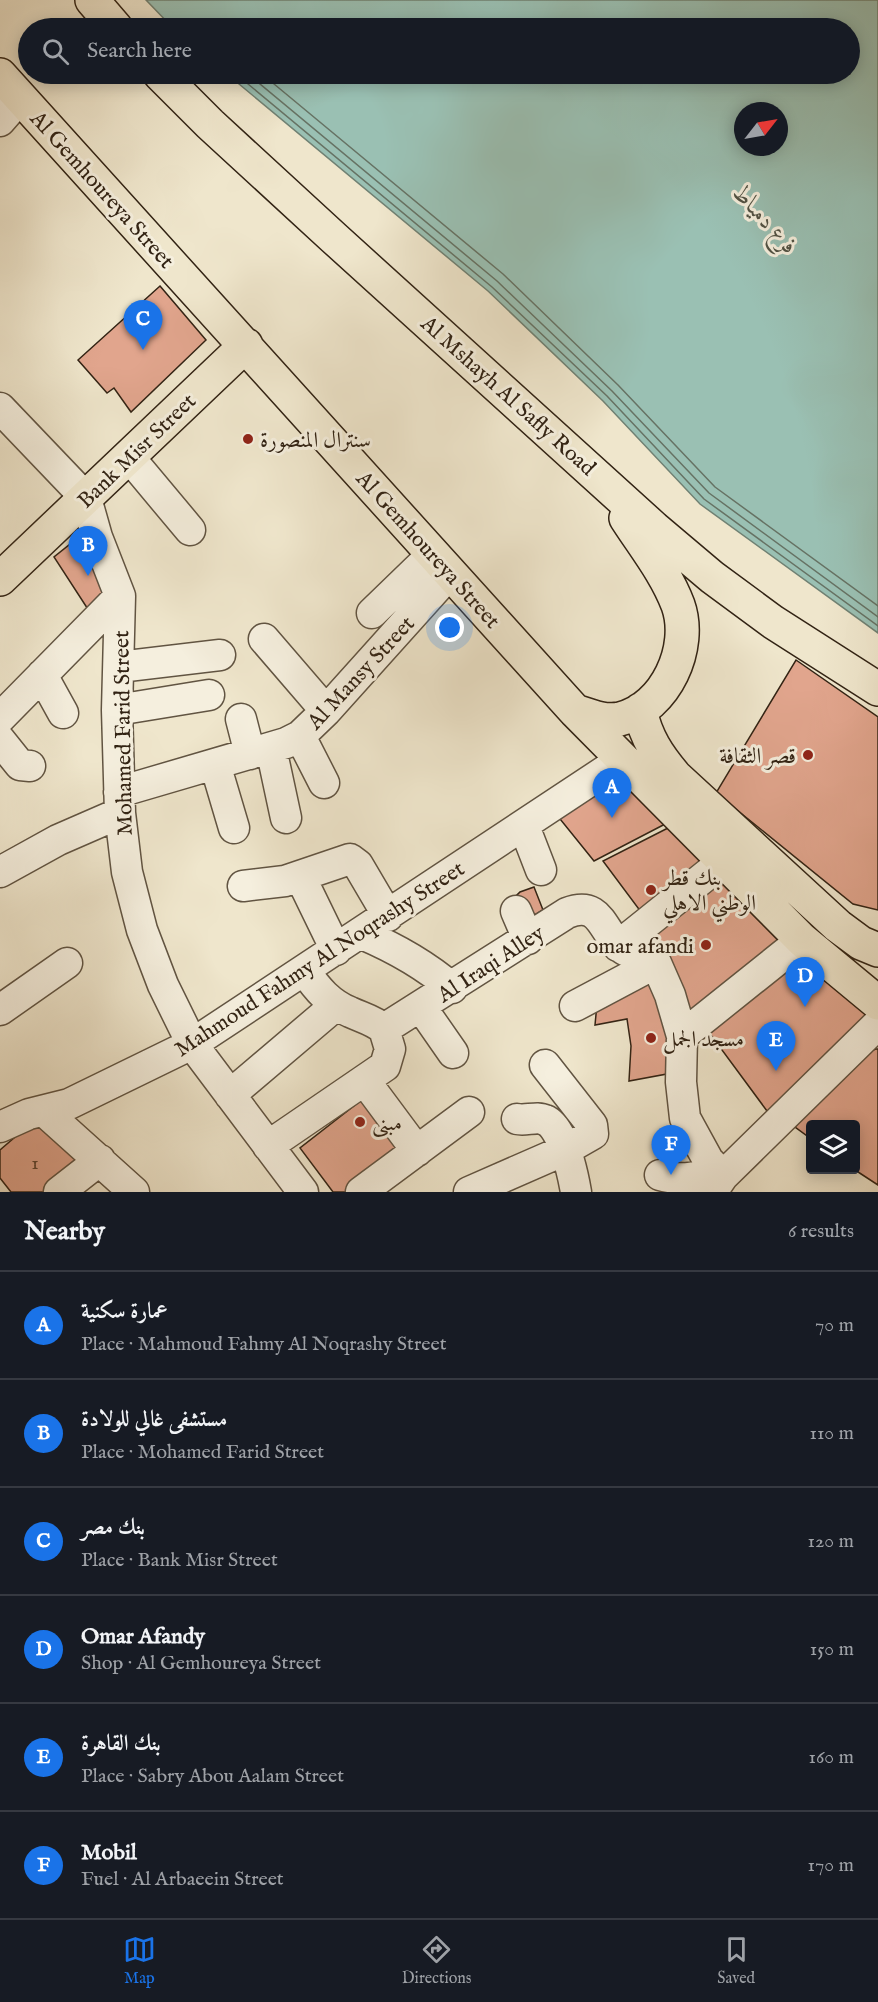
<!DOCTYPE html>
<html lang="en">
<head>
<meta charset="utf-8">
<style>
  :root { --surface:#171b24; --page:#242831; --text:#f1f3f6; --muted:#9ea1a6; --line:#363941; --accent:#1a73e8 }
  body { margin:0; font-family:"IM FELL English",Amiri,serif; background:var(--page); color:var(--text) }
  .controls { position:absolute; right:18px; bottom:18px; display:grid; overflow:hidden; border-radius:6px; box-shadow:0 3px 15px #0003 }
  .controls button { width:54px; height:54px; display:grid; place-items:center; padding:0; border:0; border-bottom:2px solid var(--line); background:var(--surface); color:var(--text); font:30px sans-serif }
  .compass { position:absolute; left:734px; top:102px; width:54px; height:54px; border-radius:50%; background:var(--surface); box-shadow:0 3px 15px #0003; rotate:59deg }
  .you { position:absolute; left:450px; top:628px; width:21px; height:21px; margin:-15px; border:4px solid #fff; border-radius:50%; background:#1a73e8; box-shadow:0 0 0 9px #1a73e833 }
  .badge { display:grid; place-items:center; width:39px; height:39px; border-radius:50%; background:var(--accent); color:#fff; font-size:20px; font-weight:700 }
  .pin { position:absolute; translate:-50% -50px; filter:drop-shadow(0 2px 3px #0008) }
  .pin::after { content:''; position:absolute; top:32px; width:21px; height:18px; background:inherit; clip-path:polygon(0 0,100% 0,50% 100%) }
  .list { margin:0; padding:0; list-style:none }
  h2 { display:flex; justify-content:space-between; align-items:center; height:78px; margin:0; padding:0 24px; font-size:26px }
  h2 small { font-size:20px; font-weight:400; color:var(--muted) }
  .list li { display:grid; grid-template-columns:39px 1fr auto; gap:18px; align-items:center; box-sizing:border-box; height:108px; padding:0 24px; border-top:2px solid var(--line) }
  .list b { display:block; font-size:22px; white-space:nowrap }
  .list p { margin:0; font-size:20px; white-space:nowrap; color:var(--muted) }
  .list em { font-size:20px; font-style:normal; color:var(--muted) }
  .icon { flex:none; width:33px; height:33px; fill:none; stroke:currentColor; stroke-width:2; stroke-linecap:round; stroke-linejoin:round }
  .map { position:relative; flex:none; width:878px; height:1192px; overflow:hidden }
  .search { position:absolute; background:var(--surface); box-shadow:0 3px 15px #0003; left:18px; right:18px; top:18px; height:66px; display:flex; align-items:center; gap:15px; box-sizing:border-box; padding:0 21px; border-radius:33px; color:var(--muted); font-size:22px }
  .sheet { height:726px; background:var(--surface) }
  nav { display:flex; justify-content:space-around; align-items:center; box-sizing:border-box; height:84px; border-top:2px solid var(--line); background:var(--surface); font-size:16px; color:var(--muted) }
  nav a { display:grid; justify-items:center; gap:3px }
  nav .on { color:var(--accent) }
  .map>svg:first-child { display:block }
  .water { fill:#9ac0b3; stroke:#708173; stroke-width:1.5; fill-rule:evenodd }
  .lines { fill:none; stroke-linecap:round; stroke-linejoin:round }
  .shore { stroke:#667264; stroke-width:1.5 }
  .building { fill:#e1a58d; stroke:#322314; stroke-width:1.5 }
  .minor-casing { stroke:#615442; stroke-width:33 }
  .major-casing { stroke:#322314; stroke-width:36 }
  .minor { stroke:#f5efde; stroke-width:30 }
  .major { stroke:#efe6cc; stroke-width:33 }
  .poi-dot { fill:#8f2418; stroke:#f5efde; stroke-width:2 }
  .labels { text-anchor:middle; stroke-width:6; stroke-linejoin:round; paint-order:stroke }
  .number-label { font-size:20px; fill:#5e4432 }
  .street-label { font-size:22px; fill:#322314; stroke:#f5efde }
  .poi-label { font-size:22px; fill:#322314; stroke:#f5efde; text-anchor:start }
  .water-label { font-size:24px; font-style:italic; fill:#515244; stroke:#f5efde }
</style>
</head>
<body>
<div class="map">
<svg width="878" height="1192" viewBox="0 0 878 1192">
  <rect width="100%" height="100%" fill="#efe6cc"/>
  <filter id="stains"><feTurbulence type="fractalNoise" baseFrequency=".00333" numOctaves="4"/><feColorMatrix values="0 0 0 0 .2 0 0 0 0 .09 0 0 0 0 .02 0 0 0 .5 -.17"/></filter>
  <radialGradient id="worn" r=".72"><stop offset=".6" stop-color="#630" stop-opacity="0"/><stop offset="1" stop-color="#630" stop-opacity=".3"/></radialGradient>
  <!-- water -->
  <path class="water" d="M 146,0 L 878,0 L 878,633 L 700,504 L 603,401 L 488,291 L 227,74 L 850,74 L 850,28 L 173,28 ZM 743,111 L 779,111 L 779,147 L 743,147 Z"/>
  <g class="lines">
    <!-- shore -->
    <path class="shore" d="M 236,74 L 492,287 L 607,396 L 704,499 L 878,626
      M 248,74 L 497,281 L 612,391 L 709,493 L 878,617
      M 262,74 L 503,274 L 618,385 L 715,487 L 878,606"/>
  </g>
  <!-- building -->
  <path class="building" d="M 160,286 L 206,340 L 131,412 L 114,388 L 107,393 L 78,360 Z
    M 79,537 L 99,551 L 117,594 L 93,617 L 54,557 Z
    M 796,660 L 878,717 L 878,910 L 853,904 L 716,793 Z
    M 620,775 L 669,822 L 594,861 L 556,814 Z
    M 668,828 L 711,864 L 644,916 L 603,861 Z
    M 723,870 L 792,944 L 691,1020 L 621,947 Z
    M 534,887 L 543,910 L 525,921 L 513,899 L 520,892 Z
    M 801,952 L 871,1012 L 770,1115 L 705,1027 Z
    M 622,981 L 659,984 L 673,1030 L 672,1073 L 629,1081 L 631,1046 L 627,1019 L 595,1025 L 597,1004 Z
    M 876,1049 L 878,1049 L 878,1185 L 855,1170 L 856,1124 L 810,1124 L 810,1138 L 795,1127 L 840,1069 L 861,1054 Z
    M 368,1095 L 407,1149 L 348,1192 L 333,1192 L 300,1148 Z
    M 48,1125 L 83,1159 L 45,1192 L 11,1192 L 0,1178 L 0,1150 L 28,1126 Z"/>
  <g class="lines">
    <!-- minor casing -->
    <g class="minor-casing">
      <path id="minor" d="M 0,121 L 20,98
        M 0,408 L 86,498 L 97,537 L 120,596 L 117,710 L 120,813 L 127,872 L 142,930 L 163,985 L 192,1044 L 303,1192
        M 129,457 L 190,530
        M 372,613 L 433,554
        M 264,639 L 326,711
        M 119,667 L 220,655
        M 42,675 L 63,713
        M 117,710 L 209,695
        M 0,718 L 120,596
        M 241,719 L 250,754
        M 300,736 L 324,783
        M 0,740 L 20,765 L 30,766
        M 271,748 L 286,818
        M 215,764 L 234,828
        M 119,792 L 286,743 L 300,736 L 326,711 L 450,573
        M 524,826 L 541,870
        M 0,872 L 58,840 L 120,813
        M 300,876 L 336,950
        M 243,886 L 285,881 L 350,859 L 358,865 L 388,916
        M 516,911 L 528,939
        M 362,934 C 395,948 424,964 452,988
        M 618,946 L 724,861
        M 305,971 C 317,989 330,1004 350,1012 C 363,1018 373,1020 384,1029
        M 575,1006 L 656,963
        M 421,1007 L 453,1053
        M 0,1010 L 67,963
        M 384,1029 L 567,913 C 598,901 601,925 617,944 C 625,953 645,958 656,963 L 670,995 L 682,1036 L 681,1082 L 685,1118 L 708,1160 L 723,1176
        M 682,1036 L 802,940
        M 365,1081 L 417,1151
        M 230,1095 L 336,1005
        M 44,1111 L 134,1192
        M 517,1119 C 526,1121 537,1116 545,1120 C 563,1127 573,1175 576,1192
        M 0,1127 L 29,1114 L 69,1104 L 192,1044 L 623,759
        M 268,1146 L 385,1066 L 390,1049 L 384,1029
        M 660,1175 C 682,1181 696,1179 717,1169
        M 59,1192 L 100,1160
        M 361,1192 L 469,1112
        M 469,1192 L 565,1150 L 593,1134 L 592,1125 L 545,1065
        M 712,1192 L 723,1176 L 878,1024"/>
    </g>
    <!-- major casing -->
    <g class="major-casing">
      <path id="major" d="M 92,0 L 116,28
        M 160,74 L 210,124 L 334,238 L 654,528 L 712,577 L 773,622 L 878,689
        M 0,75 L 575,711 L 802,940 L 878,1003
        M 0,579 L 246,345
        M 640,710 C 646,738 658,756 676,777 L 838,926 L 861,943 L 878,950
        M 575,711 C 590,716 604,722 620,719 C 666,708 693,647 678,605 C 666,573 644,546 626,518"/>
    </g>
    <!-- minor -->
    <use href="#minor" class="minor"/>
    <!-- major -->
    <use href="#major" class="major"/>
  </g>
  <!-- markers -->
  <g class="poi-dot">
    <circle cx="248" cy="439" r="6"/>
    <circle cx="808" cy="755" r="6"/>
    <circle cx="651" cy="890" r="6"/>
    <circle cx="706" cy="945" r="6"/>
    <circle cx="651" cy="1038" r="6"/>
    <circle cx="360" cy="1122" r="6"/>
  </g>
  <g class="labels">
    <!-- number labels -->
    <g class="number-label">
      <text x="35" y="1169">1</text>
    </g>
    <!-- street labels -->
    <g class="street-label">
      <text transform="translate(103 189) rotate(48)" y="8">Al Gemhoureya Street</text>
      <text transform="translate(509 395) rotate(42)" y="8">Al Mshayh Al Safly Road</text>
      <text transform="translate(136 450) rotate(-44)" y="8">Bank Misr Street</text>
      <text transform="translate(429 549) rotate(48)" y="8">Al Gemhoureya Street</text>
      <text transform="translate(360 672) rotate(-47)" y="8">Al Mansy Street</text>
      <text transform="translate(122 733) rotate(-91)" y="8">Mohamed Farid Street</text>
      <text transform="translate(319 958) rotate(-33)" y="8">Mahmoud Fahmy Al Noqrashy Street</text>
      <text transform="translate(490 963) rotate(-33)" y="8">Al Iraqi Alley</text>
    </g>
    <!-- poi labels -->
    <g class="poi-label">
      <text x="260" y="447">سنترال المنصورة</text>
      <text x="796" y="763" text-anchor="end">قصر الثقافة</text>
      <text x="663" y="885">بنك قطر<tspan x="663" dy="25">الوطني الاهلي</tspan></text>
      <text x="694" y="953" text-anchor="end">omar afandi</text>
      <text x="663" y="1046">مسجد الجمل</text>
      <text x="372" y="1130">مبنى</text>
    </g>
    <!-- water labels -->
    <g class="water-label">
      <text transform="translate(766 219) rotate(48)" y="8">فرع دمياط</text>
    </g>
  </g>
  <rect width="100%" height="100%" filter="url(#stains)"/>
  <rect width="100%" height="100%" fill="url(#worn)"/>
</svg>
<div class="controls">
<button><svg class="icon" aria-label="layers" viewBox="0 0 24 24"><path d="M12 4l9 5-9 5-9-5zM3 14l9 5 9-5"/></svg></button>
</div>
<svg class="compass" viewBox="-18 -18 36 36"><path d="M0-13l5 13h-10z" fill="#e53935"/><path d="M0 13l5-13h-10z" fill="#9ea1a6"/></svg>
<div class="you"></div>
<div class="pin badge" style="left:612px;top:818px">A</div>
<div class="pin badge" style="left:88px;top:576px">B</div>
<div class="pin badge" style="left:143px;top:350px">C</div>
<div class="pin badge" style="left:805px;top:1007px">D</div>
<div class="pin badge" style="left:776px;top:1071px">E</div>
<div class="pin badge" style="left:671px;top:1175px">F</div>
<div class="search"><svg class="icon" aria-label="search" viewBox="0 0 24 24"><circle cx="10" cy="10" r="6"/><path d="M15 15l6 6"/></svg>Search here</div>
</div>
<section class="sheet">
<h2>Nearby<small>6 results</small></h2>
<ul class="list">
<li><span class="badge">A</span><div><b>عمارة سكنية</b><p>Place · Mahmoud Fahmy Al Noqrashy Street</p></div><em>70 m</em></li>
<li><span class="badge">B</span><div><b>مستشفى غالي للولادة</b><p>Place · Mohamed Farid Street</p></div><em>110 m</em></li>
<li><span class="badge">C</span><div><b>بنك مصر</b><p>Place · Bank Misr Street</p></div><em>120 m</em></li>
<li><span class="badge">D</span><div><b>Omar Afandy</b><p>Shop · Al Gemhoureya Street</p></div><em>150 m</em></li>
<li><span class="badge">E</span><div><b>بنك القاهرة</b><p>Place · Sabry Abou Aalam Street</p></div><em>160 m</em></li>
<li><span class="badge">F</span><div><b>Mobil</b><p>Fuel · Al Arbaeein Street</p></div><em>170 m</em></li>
</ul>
</section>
<nav>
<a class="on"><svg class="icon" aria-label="map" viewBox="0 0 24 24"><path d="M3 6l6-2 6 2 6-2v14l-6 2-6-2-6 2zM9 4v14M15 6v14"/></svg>Map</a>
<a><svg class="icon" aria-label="directions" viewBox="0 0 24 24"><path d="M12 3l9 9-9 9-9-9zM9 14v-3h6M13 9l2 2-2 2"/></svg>Directions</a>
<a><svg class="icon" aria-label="saved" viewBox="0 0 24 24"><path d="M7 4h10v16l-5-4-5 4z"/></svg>Saved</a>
</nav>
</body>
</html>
